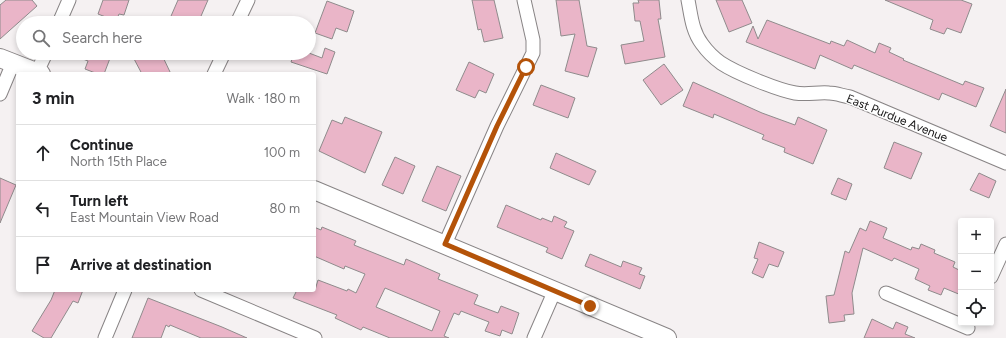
<!DOCTYPE html>
<html lang="en">
<head>
<meta charset="utf-8">
<style>
  :root { --surface:#fff; --page:#f6f6f6; --text:#202124; --muted:#757577; --line:#e0e0e0 }
  body { margin:0; font-family:Figtree,sans-serif; background:var(--page); color:var(--text) }
  .controls { position:absolute; right:12px; bottom:12px; display:grid; overflow:hidden; border-radius:4px; box-shadow:0 2px 6px #0003 }
  .controls button { width:36px; height:36px; display:grid; place-items:center; padding:0; border:0; border-bottom:1px solid var(--line); background:var(--surface); color:var(--text); font:20px sans-serif }
  .stop { position:absolute; width:12px; height:12px; margin:-9px; border:3px solid #b45309; border-radius:50%; background:#fff }
  .stop.end { background:#b45309; border-color:#fff; box-shadow:0 1px 4px #0008 }
  .list { margin:0; padding:0; list-style:none }
  h2 { display:flex; justify-content:space-between; align-items:center; height:52px; margin:0; padding:0 16px; font-size:17px }
  h2 small { font-size:13px; font-weight:400; color:var(--muted) }
  .list li { display:grid; grid-template-columns:26px 1fr auto; gap:12px; align-items:center; box-sizing:border-box; height:56px; padding:0 16px; border-top:1px solid var(--line) }
  .list b { display:block; font-size:15px; white-space:nowrap }
  .list p { margin:0; font-size:13px; white-space:nowrap; color:var(--muted) }
  .list em { font-size:13px; font-style:normal; color:var(--muted) }
  .icon { flex:none; width:22px; height:22px; fill:none; stroke:currentColor; stroke-width:2; stroke-linecap:round; stroke-linejoin:round }
  .map { position:relative; flex:none; width:1006px; height:338px; overflow:hidden }
  .search { position:absolute; background:var(--surface); box-shadow:0 2px 6px #0003; left:16px; top:16px; width:300px; height:44px; display:flex; align-items:center; gap:10px; box-sizing:border-box; padding:0 14px; border-radius:22px; color:var(--muted); font-size:15px }
  .panel { position:absolute; background:var(--surface); box-shadow:0 2px 6px #0003; left:16px; top:72px; width:300px; height:220px; border-radius:4px }
  .map>svg:first-child { display:block }
  .building { fill:#eab5c8; stroke:#8f8b8c; fill-rule:evenodd }
  .lines { fill:none; stroke-linecap:round; stroke-linejoin:round }
  .street-casing { stroke:#888485; stroke-width:15 }
  .secondary-casing { stroke:#888485; stroke-width:20 }
  .street { stroke:#fff; stroke-width:13 }
  .secondary { stroke:#fff; stroke-width:18 }
  .route { stroke:#b45309; stroke-width:5 }
  .labels { text-anchor:middle; stroke-width:3; stroke-linejoin:round; paint-order:stroke }
  .street-label { font-size:12px; fill:#161515; stroke:#fff }
</style>
</head>
<body>
<div class="map">
<svg width="1006" height="338" viewBox="0 0 1006 338">
  <rect width="100%" height="100%" fill="#f5f1f2"/>
  <!-- building -->
  <path class="building" d="M 6,0 L 32,0 L 37,6 L 0,39 L 0,5 Z
    M 103,0 L 129,0 L 124,15 L 119,14 L 116,21 L 98,14 Z
    M 178,0 L 208,0 L 198,23 L 168,23 Z
    M 472,0 L 494,0 L 503,38 L 484,42 L 481,29 L 478,30 Z
    M 556,0 L 579,0 L 587,46 L 597,48 L 588,77 L 565,71 L 575,34 L 561,36 Z
    M 638,0 L 659,0 L 661,19 L 658,19 L 665,57 L 625,64 L 621,45 L 644,41 L 640,21 L 635,21 L 633,3 L 639,3 Z
    M 716,0 L 742,0 L 752,23 L 729,32 Z
    M 885,0 L 961,0 L 972,4 L 961,33 L 947,28 L 944,34 L 930,29 L 933,20 Z
    M 327,1 L 354,11 L 347,32 L 336,28 L 332,39 L 315,33 Z
    M 767,20 L 830,44 L 831,41 L 844,46 L 847,40 L 875,53 L 879,43 L 891,48 L 889,52 L 904,59 L 903,60 L 963,85 L 965,81 L 984,88 L 976,107 L 942,93 L 939,100 L 854,65 L 852,69 L 820,55 L 815,69 L 746,42 L 753,26 L 758,39 Z
    M 325,48 L 335,52 L 327,74 L 291,62 L 294,53 L 309,53 L 322,58 Z
    M 70,53 L 112,53 L 104,74 L 98,74 L 85,69 L 88,61 L 70,54 Z
    M 142,53 L 161,53 L 171,74 L 142,74 L 133,57 Z
    M 469,62 L 494,74 L 486,93 L 479,90 L 475,98 L 456,90 Z
    M 664,64 L 683,90 L 661,105 L 643,80 Z
    M 693,82 L 762,113 L 795,125 L 798,117 L 827,130 L 813,164 L 784,152 L 785,148 L 762,139 L 764,135 L 714,114 L 713,118 L 683,106 Z
    M 541,85 L 575,98 L 568,118 L 533,105 Z
    M 1006,89 L 1006,133 L 990,126 Z
    M 345,117 L 382,132 L 365,173 L 319,151 L 332,120 L 342,124 Z
    M 894,142 L 922,153 L 911,179 L 884,168 Z
    M 556,153 L 596,171 L 589,185 L 550,168 Z
    M 395,157 L 415,166 L 403,194 L 382,185 Z
    M 437,166 L 461,176 L 446,211 L 422,201 Z
    M 979,173 L 996,181 L 989,198 L 970,190 Z
    M 0,178 L 16,185 L 0,223 Z
    M 838,178 L 852,184 L 846,200 L 831,194 Z
    M 506,205 L 541,220 L 542,218 L 552,222 L 554,216 L 567,222 L 564,227 L 574,231 L 562,259 L 546,252 L 548,248 L 497,227 Z
    M 870,221 L 887,228 L 883,238 L 911,250 L 912,247 L 919,249 L 921,244 L 935,250 L 934,253 L 955,262 L 953,267 L 961,271 L 961,295 L 944,288 L 941,295 L 928,290 L 930,286 L 915,279 L 919,269 L 894,258 L 892,261 L 863,248 L 852,293 L 854,314 L 844,315 L 845,321 L 829,323 L 826,296 L 834,295 L 845,251 L 849,253 L 860,228 L 866,231 Z
    M 314,227 L 321,230 L 322,227 L 356,241 L 354,245 L 404,265 L 406,259 L 440,274 L 438,279 L 478,295 L 474,304 L 498,313 L 501,306 L 519,313 L 512,334 L 502,330 L 500,336 L 485,331 L 489,322 L 461,311 L 459,315 L 454,313 L 444,336 L 449,338 L 390,338 L 363,327 L 361,330 L 335,318 L 337,315 L 293,298 L 297,290 L 315,290 L 318,280 L 347,291 L 348,289 L 356,293 L 365,274 L 345,266 L 344,269 L 314,256 ZM 385,288 L 440,311 L 432,331 L 376,307 Z
    M 759,242 L 784,252 L 778,267 L 769,264 L 763,278 L 752,273 L 758,259 L 754,258 Z
    M 590,254 L 621,267 L 623,261 L 642,268 L 639,274 L 645,276 L 640,289 L 585,266 Z
    M 55,290 L 83,290 L 78,303 L 73,301 L 51,338 L 44,338 L 32,331 L 51,300 Z
    M 148,298 L 222,327 L 247,338 L 201,338 L 170,325 L 169,327 L 166,325 L 161,338 L 132,338 Z
    M 872,319 L 893,329 L 896,322 L 908,327 L 905,334 L 915,338 L 864,338 Z"/>
  <g class="lines">
    <!-- street casing -->
    <g class="street-casing">
      <path id="street" d="M 688,0 C 691,15 692,31 702,44 C 707,51 714,58 721,63 C 736,73 778,90 795,93 C 807,95 818,92 829,93 C 836,93 843,96 850,97 L 1006,163
        M 59,23 L 69,0
        M 237,23 L 248,0
        M 37,72 L 46,53
        M 214,74 L 224,53
        M 0,94 L 13,63
        M 445,244 L 497,126 L 533,53 L 533,40 L 524,0
        M 991,277 L 1006,244
        M 201,290 L 315,338
        M 886,293 L 968,328
        M 105,338 L 125,290
        M 534,338 L 555,290"/>
    </g>
    <!-- secondary casing -->
    <g class="secondary-casing">
      <path id="secondary" d="M 0,58 L 41,74
        M 314,190 L 667,338"/>
    </g>
    <!-- street -->
    <use href="#street" class="street"/>
    <!-- secondary -->
    <use href="#secondary" class="secondary"/>
  </g>
  <g class="lines">
    <!-- route -->
    <path class="route" d="M 526,67 L 497,126 L 445,244 L 590,306"/>
  </g>
  <g class="labels">
    <!-- street labels -->
    <g class="street-label">
      <text transform="translate(897 118) rotate(22)" y="4">East Purdue Avenue</text>
    </g>
  </g>
</svg>
<div class="controls">
<button>+</button>
<button>−</button>
<button><svg class="icon" aria-label="locate" viewBox="0 0 24 24"><circle cx="12" cy="12" r="6"/><path d="M12 2v4M12 18v4M2 12h4M18 12h4"/></svg></button>
</div>
<div class="stop" style="left:526px;top:67px"></div>
<div class="stop end" style="left:590px;top:306px"></div>
<div class="search"><svg class="icon" aria-label="search" viewBox="0 0 24 24"><circle cx="10" cy="10" r="6"/><path d="M15 15l6 6"/></svg>Search here</div>
<section class="panel">
<h2>3 min<small>Walk · 180 m</small></h2>
<ul class="list">
<li><svg class="icon" aria-label="ahead" viewBox="0 0 24 24"><path d="M12 20V5M6 11l6-6 6 6"/></svg><div><b>Continue</b><p>North 15th Place</p></div><em>100 m</em></li>
<li><svg class="icon" aria-label="left" viewBox="0 0 24 24"><path d="M17 20v-9H6M10 6l-5 5 5 5"/></svg><div><b>Turn left</b><p>East Mountain View Road</p></div><em>80 m</em></li>
<li><svg class="icon" aria-label="arrive" viewBox="0 0 24 24"><path d="M6 21V4h12l-3 4 3 4H6"/></svg><div><b>Arrive at destination</b></div></li>
</ul>
</section>
</div>
</body>
</html>
